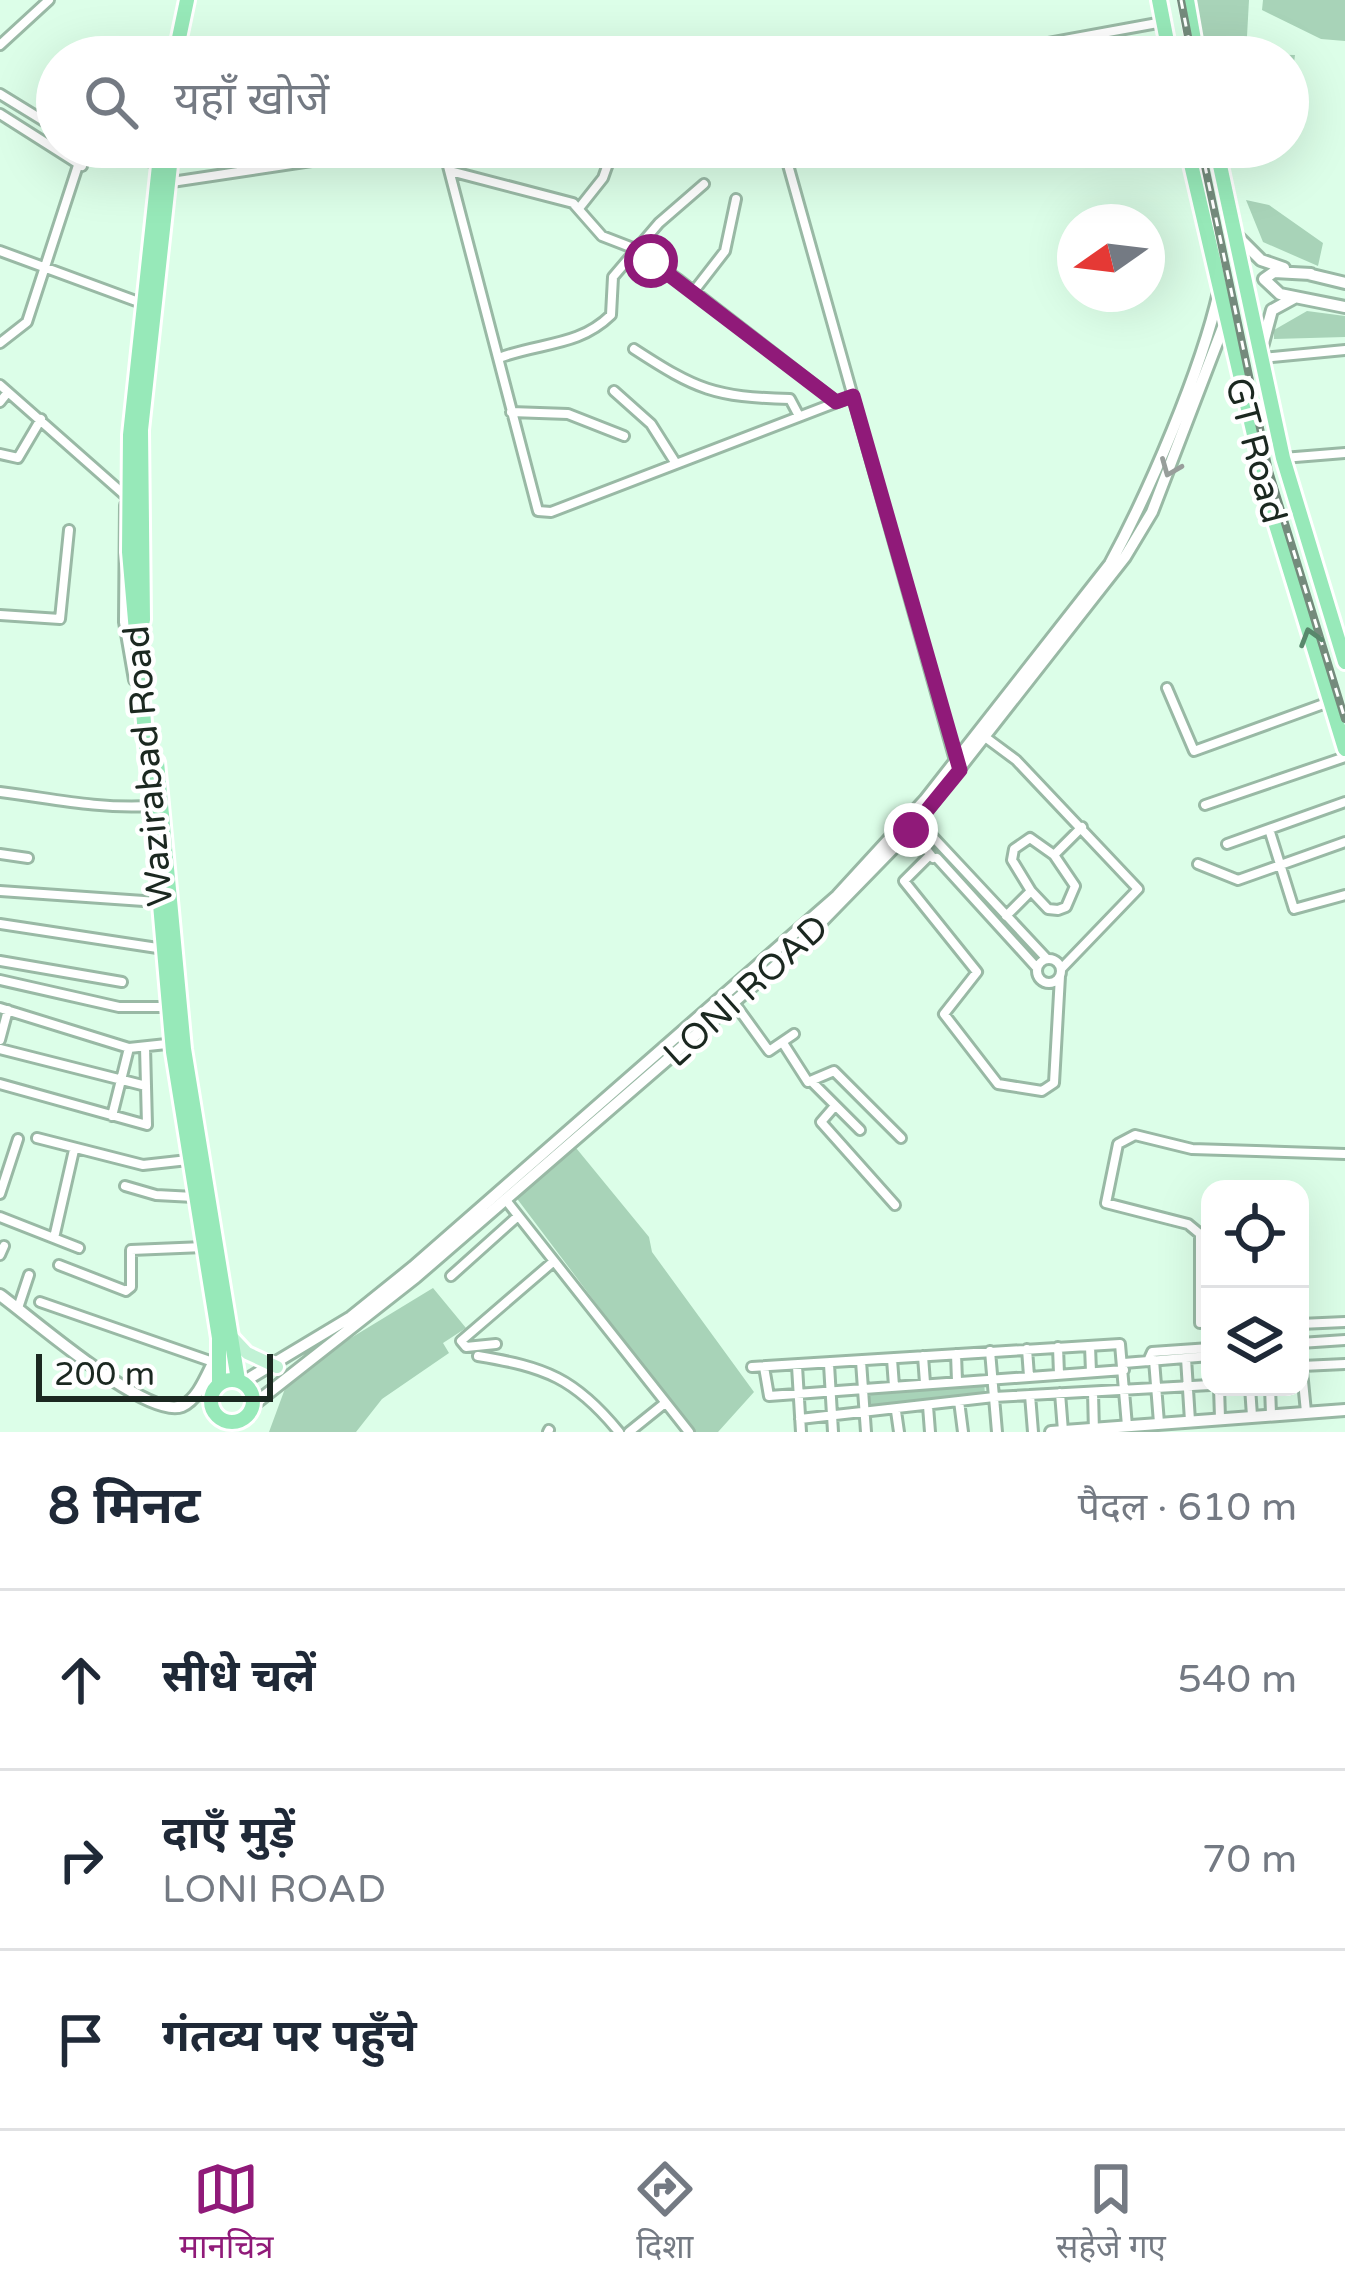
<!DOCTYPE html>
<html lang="hi">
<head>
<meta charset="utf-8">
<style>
  :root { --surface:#fff; --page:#f2f2f3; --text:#1f2937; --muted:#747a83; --line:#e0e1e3; --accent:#901a79 }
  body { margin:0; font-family:"Varela Round","Noto Sans Devanagari",sans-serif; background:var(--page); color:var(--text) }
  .controls { position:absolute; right:36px; bottom:36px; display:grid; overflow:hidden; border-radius:24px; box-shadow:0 12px 48px #0002 }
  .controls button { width:108px; height:108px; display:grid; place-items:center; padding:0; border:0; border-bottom:3px solid var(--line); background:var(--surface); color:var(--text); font:60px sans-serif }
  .compass { position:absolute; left:1057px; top:204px; width:108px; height:108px; border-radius:50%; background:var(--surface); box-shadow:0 12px 48px #0002; rotate:256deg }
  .scale { position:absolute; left:36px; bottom:30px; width:237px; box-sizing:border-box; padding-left:12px; border:6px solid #1b2820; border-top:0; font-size:33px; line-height:42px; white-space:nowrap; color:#1b2820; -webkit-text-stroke:9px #fff; paint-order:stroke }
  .stop { position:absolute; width:36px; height:36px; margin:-27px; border:9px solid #901a79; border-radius:50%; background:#fff }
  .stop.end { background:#901a79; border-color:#fff; box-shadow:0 3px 12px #0008 }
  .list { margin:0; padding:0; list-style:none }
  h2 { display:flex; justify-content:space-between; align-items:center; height:156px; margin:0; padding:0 48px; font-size:51px }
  h2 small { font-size:39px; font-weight:400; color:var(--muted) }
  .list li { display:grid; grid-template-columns:78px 1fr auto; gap:36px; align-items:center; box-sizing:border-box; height:180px; padding:0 48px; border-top:3px solid var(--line) }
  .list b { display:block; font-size:45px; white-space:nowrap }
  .list p { margin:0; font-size:39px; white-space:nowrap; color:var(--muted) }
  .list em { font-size:39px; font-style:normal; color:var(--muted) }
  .icon { flex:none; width:66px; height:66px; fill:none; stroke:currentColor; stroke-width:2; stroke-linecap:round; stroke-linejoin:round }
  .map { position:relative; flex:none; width:1345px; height:1432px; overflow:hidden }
  .search { position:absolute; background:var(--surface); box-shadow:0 12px 48px #0002; left:36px; right:36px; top:36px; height:132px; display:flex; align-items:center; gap:30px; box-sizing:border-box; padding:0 42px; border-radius:66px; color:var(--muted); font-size:45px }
  .sheet { height:696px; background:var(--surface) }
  nav { display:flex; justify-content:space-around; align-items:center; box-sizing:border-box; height:168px; border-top:3px solid var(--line); background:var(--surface); font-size:33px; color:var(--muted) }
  nav a { display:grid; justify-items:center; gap:6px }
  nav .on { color:var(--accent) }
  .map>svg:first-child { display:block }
  .green { fill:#a8d3b8 }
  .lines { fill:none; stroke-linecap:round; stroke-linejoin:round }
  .street-casing { stroke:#99b9a5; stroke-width:14 }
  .secondary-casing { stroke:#99b9a5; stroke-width:16 }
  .primary-casing { stroke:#fff; stroke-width:18 }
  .highway-casing { stroke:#fff; stroke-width:20 }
  .street { stroke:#fff; stroke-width:8 }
  .secondary { stroke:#fff; stroke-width:10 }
  .primary { stroke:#c1f2d5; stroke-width:12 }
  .highway { stroke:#97e9b9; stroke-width:14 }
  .rail-casing { stroke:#748b7c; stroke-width:8 }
  .rail { stroke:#fff; stroke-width:3; stroke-dasharray:9; stroke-linecap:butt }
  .oneway { stroke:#989e9b }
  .oneway2 { stroke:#59886c }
  .route { stroke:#901a79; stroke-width:15 }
  .labels { text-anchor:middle; stroke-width:9; stroke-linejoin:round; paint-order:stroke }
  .street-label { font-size:36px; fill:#1b2820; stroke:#fff }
</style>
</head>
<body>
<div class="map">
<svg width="1345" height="1432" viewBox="0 0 1345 1432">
  <rect width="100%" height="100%" fill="#dcfee8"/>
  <!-- green -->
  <path class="green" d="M 1187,0 L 1249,0 L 1246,54 L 1295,55 L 1288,108 L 1288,57 L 1197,57 Z
    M 1263,0 L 1345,0 L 1345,41 L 1321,39 L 1262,10 Z
    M 1246,200 L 1269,205 L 1323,243 L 1318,266 L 1263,242 Z
    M 1307,311 L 1345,316 L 1345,337 L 1274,339 L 1274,330 Z
    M 572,1143 L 649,1237 L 652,1252 L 754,1392 L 718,1432 L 693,1432 L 515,1196 Z
    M 433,1288 L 466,1328 L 443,1343 L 449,1353 L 382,1399 L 356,1432 L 269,1432 L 290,1375 Z
    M 984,1381 L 985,1394 L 868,1411 L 866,1390 Z"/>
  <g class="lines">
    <!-- street casing -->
    <g class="street-casing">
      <path id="street" d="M 0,45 L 49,0
        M 971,57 L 1163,22
        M 0,94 L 57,129
        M 0,114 L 82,166
        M 100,147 L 162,165
        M 443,147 L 538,511 L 551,512 L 853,396
        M 783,147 L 956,764
        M 450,171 L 573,203 L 602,236 L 633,248 L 679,280 L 835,401
        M 165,183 L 405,147
        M 580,207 L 603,178 L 614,147
        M 0,251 L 144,304
        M 694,291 L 725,251 L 736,199
        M 0,343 L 27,322 L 84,147
        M 634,349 C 697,390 714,397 790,399 L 799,416
        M 499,358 C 541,342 578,347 611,315 L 613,277 L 659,223 L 704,184
        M 1263,358 L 1345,350
        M 0,385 L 127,497
        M 614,391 L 651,424 L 675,462
        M 0,402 L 8,392
        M 511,412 L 568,414 L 624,436
        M 0,454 L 18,458 L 41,419
        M 1283,458 L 1345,453
        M 125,505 L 124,622 L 134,680
        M 0,615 L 60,619 L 69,530
        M 1167,688 L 1194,751 L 1329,702
        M 985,737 L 1016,760 L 1138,889 L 1061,969
        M 0,792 C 50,798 96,809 150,806
        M 1205,805 L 1345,757
        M 918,821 L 1047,959
        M 1269,829 L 1294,909 L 1345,895
        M 911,830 L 933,858
        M 1227,844 L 1345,802
        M 0,854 L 28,858
        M 929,856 L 904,881 L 977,972 L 944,1014 L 998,1084 L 1042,1091 L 1054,1083 L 1060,976
        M 937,858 L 1037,968
        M 1198,864 L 1238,880 L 1345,842
        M 0,891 L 158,902
        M 1031,891 L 1048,909 L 1058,910 L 1066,907 L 1075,886 L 1054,855
        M 1006,916 L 1031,891 L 1012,860 L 1014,849 L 1030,838 L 1054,855 L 1082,827
        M 0,924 L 164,949
        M1037 971a12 12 0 1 1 24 0a12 12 0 1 1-24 0Z
        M 0,961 L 122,982
        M 0,980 L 119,1007 L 169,1007
        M 735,1004 L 769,1051 L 794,1034
        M 0,1008 L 129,1048 L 176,1043
        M 0,1040 L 8,1010
        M 783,1043 L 808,1082 L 834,1071 L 901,1138
        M 0,1049 L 146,1086
        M 813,1083 L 860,1130
        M 0,1084 L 147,1125 L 145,1047
        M 834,1107 L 821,1122 L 895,1205
        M 112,1116 L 129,1048
        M 37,1138 L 143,1165 L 188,1160
        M 125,1186 L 156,1195 L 194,1197
        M 0,1194 L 18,1139
        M 505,1199 L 689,1432
        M 0,1217 L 79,1248
        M 54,1238 L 74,1150
        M 0,1255 L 4,1246
        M 59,1265 L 126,1291 L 131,1287 L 131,1250 L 204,1247
        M 451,1276 L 518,1216
        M 40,1302 L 213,1362
        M 18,1308 L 29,1275
        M 1200,1323 L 1200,1234 L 1188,1224 L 1106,1203 L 1118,1144 L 1135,1135 L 1192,1149 L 1345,1154
        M 1300,1324 L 1345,1322
        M 1300,1343 L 1345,1340
        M 496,1344 L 466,1347 L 461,1341 L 554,1261
        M 1090,1346 L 1091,1372
        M 1058,1347 L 1059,1374
        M 1027,1349 L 1029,1376
        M 1300,1350 L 1306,1412
        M 990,1351 L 997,1432
        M 956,1354 L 957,1381
        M 478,1356 C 545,1367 575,1378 619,1432
        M 923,1356 L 925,1383
        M 1186,1358 L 1190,1421
        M 892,1359 L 894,1386
        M 1154,1360 L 1159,1423
        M 861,1361 L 866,1432
        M 1148,1361 L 1152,1352 L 1210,1348
        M 1124,1363 L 1210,1356
        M 829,1364 L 833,1432
        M 797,1366 L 801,1432
        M 1302,1366 L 1345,1364
        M 752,1367 L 1120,1344 L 1127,1426
        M 764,1367 L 769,1396 L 1124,1370
        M 1219,1387 L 1220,1418
        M 1250,1387 L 1252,1416
        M 1270,1387 L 1271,1414
        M 1093,1392 L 1094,1432
        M 1060,1393 L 1063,1431
        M 1030,1395 L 1033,1432
        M 959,1401 L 963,1432
        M 928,1406 L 930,1432
        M 896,1411 L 899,1432
        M 800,1419 L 994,1397 L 1210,1385
        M 548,1432 L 549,1430
        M 629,1432 L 665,1403"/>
    </g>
    <!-- secondary casing -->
    <g class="secondary-casing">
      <path id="secondary" d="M 1236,235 L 1261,260 L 1284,268
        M 1308,274 L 1345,283
        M 1311,274 L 1274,272 L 1264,279 L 1280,294 L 1345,307
        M 1262,347 L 1272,310 L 1294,298
        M 0,1295 C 32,1318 147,1420 182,1406 C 200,1399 209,1368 219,1352
        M 243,1382 L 351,1317 L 413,1267 L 837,896 L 925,800 L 1110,564 C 1149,492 1201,371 1219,292
        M 253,1405 L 416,1277 L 794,950 L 911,830 L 1125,557 L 1152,512 L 1225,322
        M 1051,1432 L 1345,1410"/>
    </g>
    <!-- primary casing -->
    <g class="primary-casing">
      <path id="primary" d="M 232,1337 L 247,1353 L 277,1367"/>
    </g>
    <!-- highway casing -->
    <g class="highway-casing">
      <path id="highway" d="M 1159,0 L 1170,57
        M 1187,0 L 1197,57
        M 175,57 L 187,0
        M 161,147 L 130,435 L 129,552 L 173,1052 L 219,1338 L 219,1383
        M 1187,147 L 1272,512 L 1345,749
        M 1216,147 L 1283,458 L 1345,662
        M 143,620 L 141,430 L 172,147
        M 157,762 L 184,1049 L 238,1380
        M211 1401a21 21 0 1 1 42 0a21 21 0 1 1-42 0Z"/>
    </g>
    <!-- street -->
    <use href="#street" class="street"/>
    <!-- secondary -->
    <use href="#secondary" class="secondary"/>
    <!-- primary -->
    <use href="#primary" class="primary"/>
    <!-- highway -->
    <use href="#highway" class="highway"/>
    <!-- rail casing -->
    <g class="rail-casing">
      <path id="rail" d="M 1181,0 L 1192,57
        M 1201,147 L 1269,471 L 1345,719"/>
    </g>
    <!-- rail -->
    <use href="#rail" class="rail"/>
  </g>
  <!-- one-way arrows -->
  <defs><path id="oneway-chevron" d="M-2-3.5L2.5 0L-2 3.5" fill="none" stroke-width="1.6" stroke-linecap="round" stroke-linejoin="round" transform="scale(3)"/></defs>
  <use class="oneway" href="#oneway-chevron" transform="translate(1170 468) rotate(112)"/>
  <use class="oneway2" href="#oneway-chevron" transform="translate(1310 637) rotate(-107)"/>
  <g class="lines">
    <!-- route -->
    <path class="route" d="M 651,261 L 836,402 L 853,396 L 960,770 L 911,830"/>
  </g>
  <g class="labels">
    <!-- street labels -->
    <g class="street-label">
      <text transform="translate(1257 450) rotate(75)" y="13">GT Road</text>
      <text transform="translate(147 766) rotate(-95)" y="13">Wazirabad Road</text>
      <text transform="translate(745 990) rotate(-42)" y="13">LONI ROAD</text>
    </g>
  </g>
</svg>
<div class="controls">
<button><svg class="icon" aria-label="locate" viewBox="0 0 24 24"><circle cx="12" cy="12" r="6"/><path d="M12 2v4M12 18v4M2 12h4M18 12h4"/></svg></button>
<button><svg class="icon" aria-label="layers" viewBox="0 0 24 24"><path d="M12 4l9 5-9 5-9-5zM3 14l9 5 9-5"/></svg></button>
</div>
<svg class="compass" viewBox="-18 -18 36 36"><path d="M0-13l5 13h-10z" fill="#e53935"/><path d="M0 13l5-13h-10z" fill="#747a83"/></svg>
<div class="scale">200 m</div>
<div class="stop" style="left:651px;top:261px"></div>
<div class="stop end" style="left:911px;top:830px"></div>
<div class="search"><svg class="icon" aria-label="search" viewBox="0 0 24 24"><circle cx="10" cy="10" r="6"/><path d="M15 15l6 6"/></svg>यहाँ खोजें</div>
</div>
<section class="sheet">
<h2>8 मिनट<small>पैदल · 610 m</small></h2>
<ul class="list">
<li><svg class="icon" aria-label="ahead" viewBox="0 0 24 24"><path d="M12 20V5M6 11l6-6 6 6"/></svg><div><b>सीधे चलें</b></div><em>540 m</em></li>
<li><svg class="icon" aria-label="right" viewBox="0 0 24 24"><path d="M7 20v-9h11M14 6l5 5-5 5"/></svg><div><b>दाएँ मुड़ें</b><p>LONI ROAD</p></div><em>70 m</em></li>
<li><svg class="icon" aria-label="arrive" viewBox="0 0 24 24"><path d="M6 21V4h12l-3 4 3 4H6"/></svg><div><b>गंतव्य पर पहुँचे</b></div></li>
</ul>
</section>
<nav>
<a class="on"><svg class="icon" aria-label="map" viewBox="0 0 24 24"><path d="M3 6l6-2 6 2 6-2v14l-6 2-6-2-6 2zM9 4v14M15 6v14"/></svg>मानचित्र</a>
<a><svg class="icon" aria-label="directions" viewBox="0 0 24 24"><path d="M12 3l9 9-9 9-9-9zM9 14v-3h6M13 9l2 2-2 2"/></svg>दिशा</a>
<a><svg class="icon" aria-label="saved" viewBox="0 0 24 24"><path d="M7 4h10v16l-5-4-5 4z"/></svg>सहेजे गए</a>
</nav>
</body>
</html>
